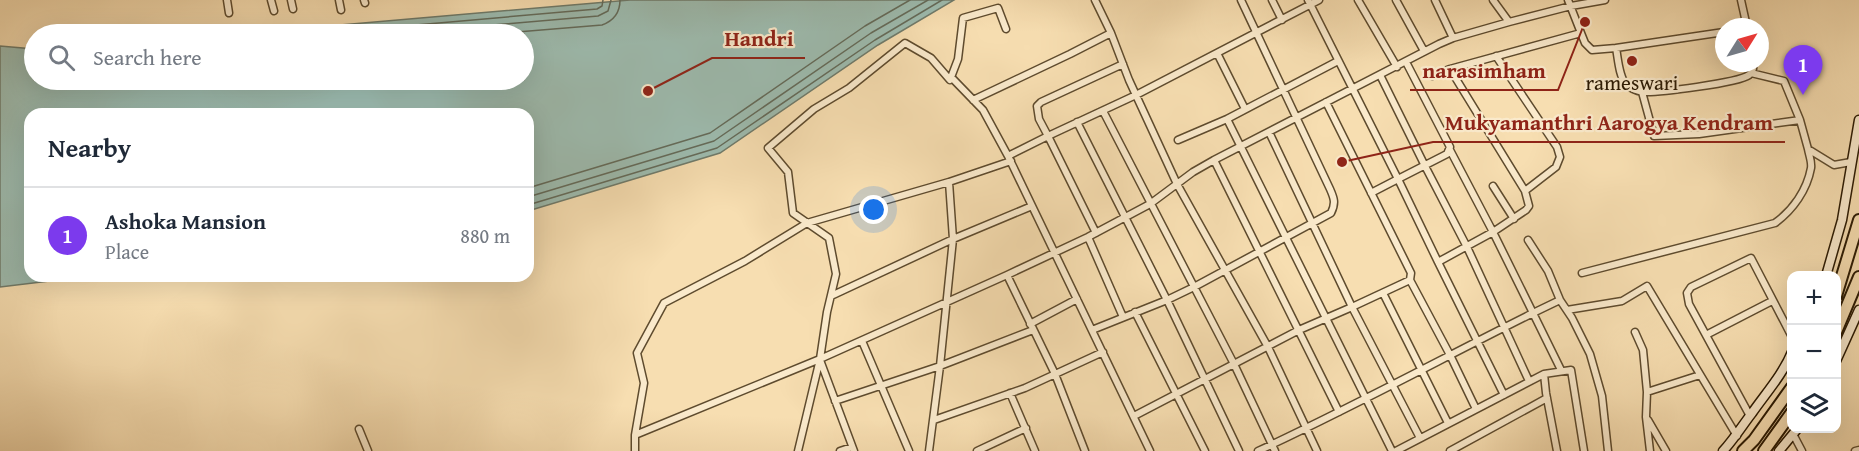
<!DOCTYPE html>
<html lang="en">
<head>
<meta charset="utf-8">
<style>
  :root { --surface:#fff; --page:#f6f6f7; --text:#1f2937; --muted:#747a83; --line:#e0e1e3; --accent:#7c3aed }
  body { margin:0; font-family:"Gentium Book Plus",serif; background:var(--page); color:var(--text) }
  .controls { position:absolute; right:18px; bottom:18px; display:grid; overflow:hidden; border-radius:12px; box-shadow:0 6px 24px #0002 }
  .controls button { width:54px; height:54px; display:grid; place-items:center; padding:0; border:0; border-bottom:2px solid var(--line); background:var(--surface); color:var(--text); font:30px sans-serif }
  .compass { position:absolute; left:1715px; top:18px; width:54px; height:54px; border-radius:50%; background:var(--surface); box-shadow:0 6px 24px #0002; rotate:53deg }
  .you { position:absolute; left:874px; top:210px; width:21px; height:21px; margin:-15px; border:4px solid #fff; border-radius:50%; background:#1a73e8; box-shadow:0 0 0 9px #1a73e833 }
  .badge { display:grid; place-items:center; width:39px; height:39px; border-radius:50%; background:var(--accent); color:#fff; font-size:20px; font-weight:700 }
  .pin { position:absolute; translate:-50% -50px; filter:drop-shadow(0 2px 3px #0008) }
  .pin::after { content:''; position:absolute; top:32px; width:21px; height:18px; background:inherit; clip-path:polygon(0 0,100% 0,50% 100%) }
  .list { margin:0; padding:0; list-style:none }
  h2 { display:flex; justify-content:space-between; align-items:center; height:78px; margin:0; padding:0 24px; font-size:26px }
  h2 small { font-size:20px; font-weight:400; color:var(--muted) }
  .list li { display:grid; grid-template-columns:39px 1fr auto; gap:18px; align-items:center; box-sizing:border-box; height:96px; padding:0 24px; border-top:2px solid var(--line) }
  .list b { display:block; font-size:22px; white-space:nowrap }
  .list p { margin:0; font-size:20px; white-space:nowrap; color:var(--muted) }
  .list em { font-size:20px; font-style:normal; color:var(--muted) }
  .icon { flex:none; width:33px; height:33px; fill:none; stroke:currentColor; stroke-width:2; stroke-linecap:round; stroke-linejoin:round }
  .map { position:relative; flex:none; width:1859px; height:451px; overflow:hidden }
  .search { position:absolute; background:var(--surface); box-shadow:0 6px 24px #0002; left:24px; top:24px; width:510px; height:66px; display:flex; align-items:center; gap:15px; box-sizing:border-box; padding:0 21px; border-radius:33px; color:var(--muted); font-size:22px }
  .panel { position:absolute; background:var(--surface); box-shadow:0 6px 24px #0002; left:24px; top:108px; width:510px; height:174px; border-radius:18px }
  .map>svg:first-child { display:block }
  .water { fill:#9dbcb0; stroke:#6f7b6b; stroke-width:1.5 }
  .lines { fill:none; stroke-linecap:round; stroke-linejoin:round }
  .shore { stroke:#646b5a; stroke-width:1.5 }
  .street-casing { stroke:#5e4b2e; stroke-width:9 }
  .secondary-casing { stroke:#2b1a03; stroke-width:11 }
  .highway-casing { stroke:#2b1a03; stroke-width:14 }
  .street { stroke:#faeacc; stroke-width:6 }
  .secondary { stroke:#faeacc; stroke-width:8 }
  .highway { stroke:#f7deb1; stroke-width:10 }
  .poi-dot { fill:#8f2418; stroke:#faeacc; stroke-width:2 }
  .labels { text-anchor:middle; stroke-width:4.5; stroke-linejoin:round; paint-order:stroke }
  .poi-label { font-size:21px; fill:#2b1a03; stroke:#faeacc }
  .leader { fill:none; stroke:#8f2418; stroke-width:2 }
  .callout-dot { fill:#8f2418; stroke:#faeacc; stroke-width:2 }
  .callout-label { font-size:22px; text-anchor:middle; font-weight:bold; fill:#8f2418; stroke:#faeacc; stroke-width:4.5; stroke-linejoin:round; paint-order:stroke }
</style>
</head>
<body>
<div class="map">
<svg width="1859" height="451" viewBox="0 0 1859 451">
  <rect width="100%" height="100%" fill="#f7deb1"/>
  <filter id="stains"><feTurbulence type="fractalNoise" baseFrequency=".00333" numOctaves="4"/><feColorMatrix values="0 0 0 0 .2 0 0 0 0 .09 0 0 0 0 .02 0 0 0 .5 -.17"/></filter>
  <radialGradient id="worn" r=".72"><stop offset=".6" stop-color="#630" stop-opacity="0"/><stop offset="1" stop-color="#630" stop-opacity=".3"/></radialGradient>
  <!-- water -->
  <path class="water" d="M 630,0 L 954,0 L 878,45 L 720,153 L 528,211 L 528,114 L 30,114 L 30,276 L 91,276 L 0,287 L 0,46 L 34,49 L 34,80 L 524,80 L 524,34 L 287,34 L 317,27 Z"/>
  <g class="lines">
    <!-- shore -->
    <path class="shore" d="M 313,34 L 597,9 L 602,6 L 603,0
      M 390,34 L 598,16 L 608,11 L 611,0
      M 494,34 L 602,25 C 613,21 620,13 620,0
      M 528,188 L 710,133 L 865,26 L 910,0
      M 528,197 L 714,141 L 871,33 L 928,0
      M 528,205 L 717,148 L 875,40 L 942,0"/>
    <!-- street casing -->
    <g class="street-casing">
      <path id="street" d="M 227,0 L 229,13
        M 271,0 L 274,11
        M 291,0 L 293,9
        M 339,0 L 341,10
        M 364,0 L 365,3
        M 1095,0 L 1111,33 L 1129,80 L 1177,184 L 1268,347 L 1317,451
        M 1272,0 L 1282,20
        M 1308,0 L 1398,179 L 1371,193
        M 1358,0 L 1397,67
        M 1396,0 L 1424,51
        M 1435,0 L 1453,38
        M 1493,0 L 1509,22 L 1571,6 L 1605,0
        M 1568,0 L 1581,33
        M 1741,0 L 1747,27
        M 1616,48 L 1724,32
        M 1217,53 L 1245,109
        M 1496,56 L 1557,147 L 1560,157 L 1556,167 L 1525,191
        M 1406,62 L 1450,147 L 1447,154 L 1398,179 L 1438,262
        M 1450,69 L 1581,33 L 1585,43 L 1592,50 L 1616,48 C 1618,58 1619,77 1626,84 C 1630,88 1637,91 1643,92 C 1657,93 1738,83 1749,75 C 1753,72 1754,69 1753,63
        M 1751,73 L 1784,81 L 1800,120 L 1808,149 L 1834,165 L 1851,162
        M 1380,75 L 1425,166 L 1467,247 L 1529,381
        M 1432,76 L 1450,69 L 1525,191 L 1529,206 L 1526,210 L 1493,232 L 1450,150
        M 951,77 L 983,110 L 1008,156 L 1150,451
        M 1642,92 L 1654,136 L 1699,134 L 1800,120
        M 973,100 L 1070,54 L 1111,33
        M 1103,111 L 1234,364 L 1275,451
        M 1227,119 L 1392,451
        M 1077,122 L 1167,300 L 1239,451
        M 1269,132 L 1352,307 L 1410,280 L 1411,273 L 1326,102
        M 1178,140 L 1227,119 L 1338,61
        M 1008,156 L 1048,136 L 1039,119 L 1037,106 L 1041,102 L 1123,64
        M 1214,160 L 1339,412
        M 1493,186 L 1514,219
        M 1096,233 L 1048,136 L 1136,95 L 1319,0
        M 1088,237 L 1123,317
        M 1528,240 L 1548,271 L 1560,300 L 1572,318 L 1590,354 L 1602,396 L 1608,451
        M 1582,273 L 1775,223 C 1793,210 1807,190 1811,168 C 1812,162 1809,155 1808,149
        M 1007,275 L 1055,374 L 1085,451
        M 1410,280 L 1450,355 L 1476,409
        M 1383,293 L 1448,423
        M 831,296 L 953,239 L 1032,206
        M 1560,300 L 1533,313 L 1561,370
        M 1567,310 L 1622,301 L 1647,286 L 1737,436
        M 1135,312 L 1205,451
        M 1030,324 L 1077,299
        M 1092,330 L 1167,300 L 1194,287 L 1331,213 C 1336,203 1334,198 1330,189 L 1241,0
        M 1635,332 L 1643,350 L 1647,392 L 1646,417 L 1650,451
        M 1706,335 L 1772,301
        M 862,341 L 909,451
        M 820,360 L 854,451
        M 1544,374 L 1546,393 L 1557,451
        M 1647,392 L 1700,375
        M 1010,393 L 1035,451
        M 835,401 L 940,366 L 1033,330
        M 1134,416 L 1299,330 L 1352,307 L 1420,438
        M 1750,416 L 1689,304 L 1687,293 L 1691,287 L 1751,258 L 1792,337
        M 934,420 L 1025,388 L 1103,352
        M 1648,420 L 1666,451
        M 359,429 L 368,451
        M 1793,434 L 1802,451
        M 635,435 L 644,383 L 637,353 L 664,303 L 745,261 L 807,223 L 949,182
        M 635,451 L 635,435 L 820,359 L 1007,275 L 1088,237 L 1150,204 L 1193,172 L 1214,160 L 1439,44 L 1453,38 L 1509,22
        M 798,451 L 820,359 L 827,312 L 836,274 L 829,238 L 793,213 L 788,172 L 768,148 L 814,109 L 849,88 L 905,43 L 931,58 L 950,80 L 958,59 L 963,18 L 998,8 L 1006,29
        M 840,451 L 852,447
        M 929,451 L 940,366 L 953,239 L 949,182 L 1011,161
        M 977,451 L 1026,428
        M 1258,451 C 1351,408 1441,359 1533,313 L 1493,232 L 1438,262 L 1504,395
        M 1396,451 L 1544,374 L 1571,370 L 1584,451
        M 1450,451 L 1547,398
        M 1855,451 L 1859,450"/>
    </g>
    <!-- secondary casing -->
    <g class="secondary-casing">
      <path id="secondary" d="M 1826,276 L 1842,220 L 1859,120
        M 1836,361 L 1859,310
        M 1723,451 C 1734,439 1742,426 1752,413 C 1766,393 1783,374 1792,352
        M 1779,451 L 1798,428"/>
    </g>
    <!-- highway casing -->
    <g class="highway-casing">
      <path id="highway" d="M 1836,296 L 1859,220
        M 1836,332 L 1859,277
        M 1743,451 L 1754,440 L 1792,387
        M 1764,451 L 1792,412"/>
    </g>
    <!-- street -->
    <use href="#street" class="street"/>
    <!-- secondary -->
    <use href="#secondary" class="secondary"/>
    <!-- highway -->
    <use href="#highway" class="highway"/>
  </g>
  <!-- markers -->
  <circle class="poi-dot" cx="1632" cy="61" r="6"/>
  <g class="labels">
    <!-- poi labels -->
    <g class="poi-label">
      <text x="1632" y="90">rameswari</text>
    </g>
  </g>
  <!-- callouts -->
  <path class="leader" d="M648 91L712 58H805M1585 22L1558 90H1410M1342 162L1433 142H1785"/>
  <g class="callout-dot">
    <circle cx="648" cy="91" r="6"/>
    <circle cx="1585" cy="22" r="6"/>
    <circle cx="1342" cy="162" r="6"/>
  </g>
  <g class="callout-label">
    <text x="759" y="46">Handri</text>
    <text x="1484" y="78">narasimham</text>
    <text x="1609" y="130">Mukyamanthri Aarogya Kendram</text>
  </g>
  <rect width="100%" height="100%" filter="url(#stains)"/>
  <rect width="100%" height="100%" fill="url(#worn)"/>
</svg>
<div class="controls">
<button>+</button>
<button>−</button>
<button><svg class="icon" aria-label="layers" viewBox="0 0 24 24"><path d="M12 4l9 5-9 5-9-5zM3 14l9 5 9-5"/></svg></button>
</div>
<svg class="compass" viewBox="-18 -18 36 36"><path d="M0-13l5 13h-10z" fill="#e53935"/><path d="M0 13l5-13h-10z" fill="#747a83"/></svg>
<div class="you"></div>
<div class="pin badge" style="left:1803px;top:95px">1</div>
<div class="search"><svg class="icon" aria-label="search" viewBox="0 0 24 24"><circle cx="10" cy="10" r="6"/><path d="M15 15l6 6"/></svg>Search here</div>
<section class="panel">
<h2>Nearby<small></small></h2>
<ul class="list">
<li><span class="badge">1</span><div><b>Ashoka Mansion</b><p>Place</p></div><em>880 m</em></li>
</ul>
</section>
</div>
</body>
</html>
